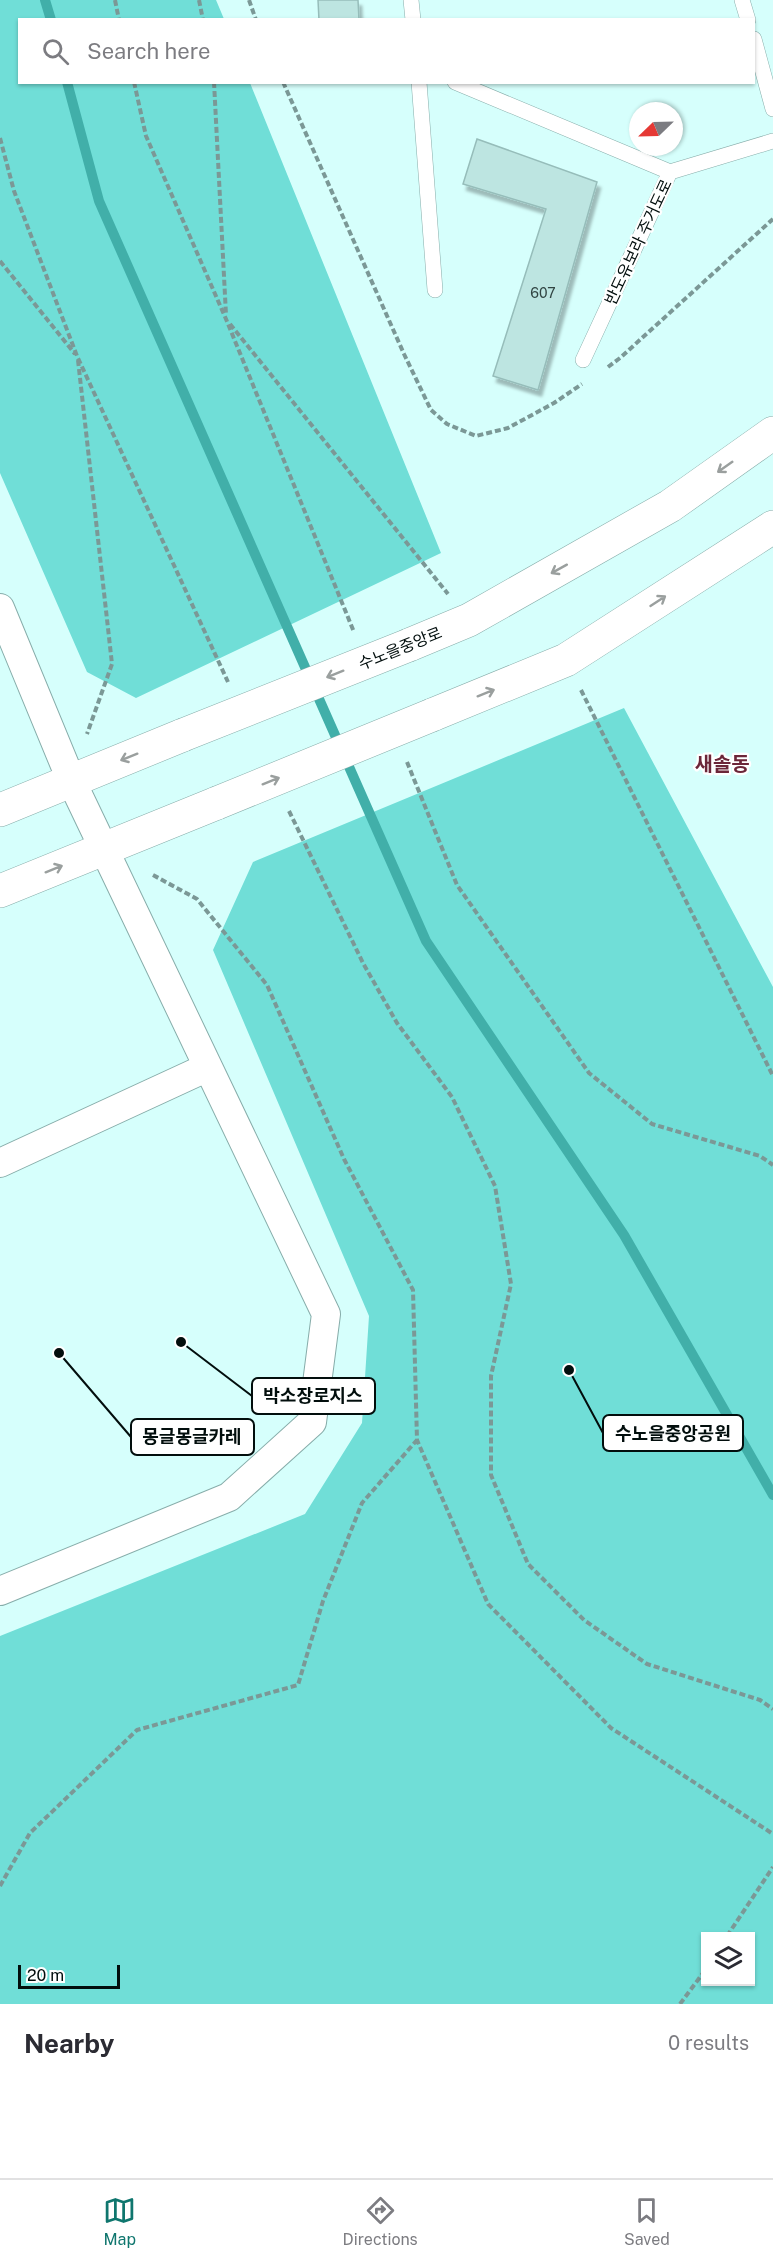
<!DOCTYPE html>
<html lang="en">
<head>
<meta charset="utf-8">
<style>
  :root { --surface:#fff; --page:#f2f2f3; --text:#2b2b33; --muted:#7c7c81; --line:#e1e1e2; --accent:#0f766e }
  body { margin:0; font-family:"Public Sans","Noto Sans KR",sans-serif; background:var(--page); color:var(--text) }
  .controls { position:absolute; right:18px; bottom:18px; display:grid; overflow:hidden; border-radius:0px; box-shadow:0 2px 4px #0004 }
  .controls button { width:54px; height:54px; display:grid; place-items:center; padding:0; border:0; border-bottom:2px solid var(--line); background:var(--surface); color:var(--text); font:30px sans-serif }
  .compass { position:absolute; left:629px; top:102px; width:54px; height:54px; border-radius:50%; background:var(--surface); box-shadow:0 2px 4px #0004; rotate:247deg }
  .scale { position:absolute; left:18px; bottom:15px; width:102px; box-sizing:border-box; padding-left:6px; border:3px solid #020e0d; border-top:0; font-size:16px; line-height:21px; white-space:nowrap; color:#020e0d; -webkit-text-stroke:4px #fff; paint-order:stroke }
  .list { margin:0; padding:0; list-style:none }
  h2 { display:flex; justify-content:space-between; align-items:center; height:78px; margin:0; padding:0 24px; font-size:26px }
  h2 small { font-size:20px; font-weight:400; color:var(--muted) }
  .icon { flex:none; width:33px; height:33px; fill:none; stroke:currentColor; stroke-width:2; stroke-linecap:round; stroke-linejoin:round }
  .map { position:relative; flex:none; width:773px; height:2004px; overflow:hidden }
  .search { position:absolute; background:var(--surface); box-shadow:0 2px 4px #0004; left:18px; right:18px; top:18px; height:66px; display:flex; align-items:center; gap:15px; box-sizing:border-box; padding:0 21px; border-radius:0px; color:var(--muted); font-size:22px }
  .sheet { height:174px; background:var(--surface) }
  nav { display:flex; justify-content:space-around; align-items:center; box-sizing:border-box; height:84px; border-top:2px solid var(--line); background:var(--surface); font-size:16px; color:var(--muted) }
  nav a { display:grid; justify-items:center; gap:3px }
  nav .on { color:var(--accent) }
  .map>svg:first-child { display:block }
  .green { fill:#70ded7; fill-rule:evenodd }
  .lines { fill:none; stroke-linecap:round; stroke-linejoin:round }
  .stream { stroke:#41afa9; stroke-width:10 }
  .building { fill:#bde5e1; stroke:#96bdba; stroke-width:1.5; filter:url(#shadow) }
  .service-casing { stroke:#87adaa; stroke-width:16 }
  .minor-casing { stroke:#87adaa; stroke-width:30 }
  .secondary-casing { stroke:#87adaa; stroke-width:34 }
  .path { stroke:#7b9896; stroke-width:4; stroke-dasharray:6 3; stroke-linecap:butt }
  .service { stroke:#fff; stroke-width:15 }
  .minor { stroke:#fff; stroke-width:28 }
  .secondary { stroke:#fff; stroke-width:33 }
  .secondary-bridge-casing { stroke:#87adaa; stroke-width:34; stroke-linecap:butt }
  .secondary-bridge { stroke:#fff; stroke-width:33 }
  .oneway { stroke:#9a9f9e }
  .labels { text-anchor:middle; stroke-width:4.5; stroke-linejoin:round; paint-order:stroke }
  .number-label { font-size:14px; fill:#314442 }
  .street-label { font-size:16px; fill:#020e0d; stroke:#fff }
  .quarter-label { font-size:20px; font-weight:bold; fill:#6b2639; stroke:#fff }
  .leader { fill:none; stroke:#020e0d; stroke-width:2 }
  .callout-dot { fill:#020e0d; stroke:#fff; stroke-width:2 }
  .callout { fill:#fff; stroke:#020e0d; stroke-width:2 }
  .callout-label { font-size:18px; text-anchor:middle; font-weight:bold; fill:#020e0d }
</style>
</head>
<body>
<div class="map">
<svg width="773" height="2004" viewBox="0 0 773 2004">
  <defs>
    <filter id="shadow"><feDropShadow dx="3.5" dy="6" stdDeviation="1.5" flood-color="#0004"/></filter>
  </defs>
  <rect width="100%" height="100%" fill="#d6fffc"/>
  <!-- green -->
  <path class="green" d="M 0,0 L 216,0 L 224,19 L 20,20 L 20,82 L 250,83 L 441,553 L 136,698 L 87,672 L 0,473 Z
    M 624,708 L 773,987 L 773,2004 L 0,2004 L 0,1636 L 305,1514 L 362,1423 L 369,1316 L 213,950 L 253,862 ZM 706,1936 L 750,1936 L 750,1982 L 706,1982 Z"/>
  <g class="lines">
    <!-- stream -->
    <path class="stream" d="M 45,0 L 51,20
      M 67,82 L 99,201 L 426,941 L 624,1235 L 773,1495"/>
  </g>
  <!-- building -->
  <path class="building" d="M 318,0 L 358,0 L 359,20 L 319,20 Z
    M 477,139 L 597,182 L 538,390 L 493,376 L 546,209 L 463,184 Z"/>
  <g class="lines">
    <!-- service casing -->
    <g class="service-casing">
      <path id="service" d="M 411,0 L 413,20
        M 742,0 L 748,20
        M 754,39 L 773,109
        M 419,82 L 435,290
        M 455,82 L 670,172 L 583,360
        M 670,172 L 773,141"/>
    </g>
    <!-- minor casing -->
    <g class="minor-casing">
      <path id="minor" d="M 0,608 L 71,780 L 326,1314 L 312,1422 L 229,1497 L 0,1591
        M 0,1163 L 208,1067"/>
    </g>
    <!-- secondary casing -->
    <g class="secondary-casing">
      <path id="secondary" d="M 409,645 L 469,620 L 670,506 L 773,433
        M 432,715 L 566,660 L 773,527
        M 0,810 L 183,735
        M 0,891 L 217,803"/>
    </g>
    <!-- path -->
    <path class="path" d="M 115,0 L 119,20
      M 199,0 L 203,20
      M 249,0 L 256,20
      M 134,82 L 146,136 L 226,319 L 354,632
      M 214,82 L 226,315
      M 283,82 L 404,354 L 431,410 L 447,424 L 476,436 L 508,428 L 554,403 L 582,384
      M 0,138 L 14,191 L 77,356 L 228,682
      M 0,261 L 75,354
      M 230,324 L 448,594
      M 78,360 L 112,664 L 87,734
      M 608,367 L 620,358 L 773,219
      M 581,690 L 773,1076
      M 407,762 L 457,885 L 589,1073 L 652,1124 L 760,1156 L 773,1165
      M 289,811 L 363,963 L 397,1023 L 452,1097 L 495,1186 L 511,1284 L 491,1376 L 491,1475 L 528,1564 L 584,1620 L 647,1664 L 760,1700 L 773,1709
      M 153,875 L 197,899 L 267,985 L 344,1159 L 413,1290 L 417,1440 L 488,1604 L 611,1728 L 773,1834
      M 0,1886 L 30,1833 L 137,1730 L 298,1685 L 323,1601 L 362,1503 L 417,1440
      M 727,1936 L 773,1867
      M 680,2004 L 706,1969"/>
    <!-- service -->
    <use href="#service" class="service"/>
    <!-- minor -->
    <use href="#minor" class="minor"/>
    <!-- secondary -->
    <use href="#secondary" class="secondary"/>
    <!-- secondary-bridge casing -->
    <g class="secondary-bridge-casing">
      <path id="secondary-bridge" d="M 183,735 L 409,645
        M 217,803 L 432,715"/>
    </g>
    <!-- secondary-bridge -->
    <use href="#secondary-bridge" class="secondary-bridge"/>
  </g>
  <!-- one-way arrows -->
  <defs><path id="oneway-shaft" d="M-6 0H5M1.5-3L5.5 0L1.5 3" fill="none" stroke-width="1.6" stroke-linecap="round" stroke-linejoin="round" transform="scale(1.5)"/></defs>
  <g class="oneway">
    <use href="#oneway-shaft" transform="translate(725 467) rotate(145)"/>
    <use href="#oneway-shaft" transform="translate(559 569) rotate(151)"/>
    <use href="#oneway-shaft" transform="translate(658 601) rotate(-33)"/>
    <use href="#oneway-shaft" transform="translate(335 674) rotate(158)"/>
    <use href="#oneway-shaft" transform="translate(486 693) rotate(-22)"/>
    <use href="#oneway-shaft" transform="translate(129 757) rotate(158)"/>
    <use href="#oneway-shaft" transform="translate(271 781) rotate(-22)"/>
    <use href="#oneway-shaft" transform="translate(54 869) rotate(-22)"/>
  </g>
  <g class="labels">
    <!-- number labels -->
    <g class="number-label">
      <text x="543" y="298">607</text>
    </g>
    <!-- street labels -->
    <g class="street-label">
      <text transform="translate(638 242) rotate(-65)" y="6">반도유보라 주거도로</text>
      <text transform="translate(400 648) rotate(-22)" y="6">수노을중앙로</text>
    </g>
    <!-- quarter labels -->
    <g class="quarter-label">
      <text x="722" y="771">새솔동</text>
    </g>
  </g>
  <!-- callouts -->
  <path class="leader" d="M181 1342L252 1396M569 1370L603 1433M59 1353L131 1437"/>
  <g class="callout-dot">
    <circle cx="181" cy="1342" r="6"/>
    <circle cx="569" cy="1370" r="6"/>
    <circle cx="59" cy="1353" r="6"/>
  </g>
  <g class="callout">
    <rect x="252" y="1378" width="123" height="36" rx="6"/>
    <rect x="603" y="1415" width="140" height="36" rx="6"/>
    <rect x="131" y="1419" width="123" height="36" rx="6"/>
  </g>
  <g class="callout-label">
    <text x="313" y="1402">박소장로지스</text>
    <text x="673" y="1440">수노을중앙공원</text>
    <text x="192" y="1443">몽글몽글카레</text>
  </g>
</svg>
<div class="controls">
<button><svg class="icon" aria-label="layers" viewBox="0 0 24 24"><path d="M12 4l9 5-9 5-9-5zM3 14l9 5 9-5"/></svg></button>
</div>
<svg class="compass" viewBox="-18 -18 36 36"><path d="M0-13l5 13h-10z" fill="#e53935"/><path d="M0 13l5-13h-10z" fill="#7c7c81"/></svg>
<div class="scale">20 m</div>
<div class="search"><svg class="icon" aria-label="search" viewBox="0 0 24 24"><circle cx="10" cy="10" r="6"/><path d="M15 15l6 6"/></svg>Search here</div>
</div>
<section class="sheet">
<h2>Nearby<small>0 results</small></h2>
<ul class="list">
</ul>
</section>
<nav>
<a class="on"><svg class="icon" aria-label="map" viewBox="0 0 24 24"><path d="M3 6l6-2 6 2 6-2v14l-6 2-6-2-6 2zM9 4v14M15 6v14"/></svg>Map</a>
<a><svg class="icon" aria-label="directions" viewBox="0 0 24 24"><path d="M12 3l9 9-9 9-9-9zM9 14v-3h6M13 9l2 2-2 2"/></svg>Directions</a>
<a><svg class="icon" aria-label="saved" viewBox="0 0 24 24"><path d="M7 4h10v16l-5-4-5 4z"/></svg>Saved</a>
</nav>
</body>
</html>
